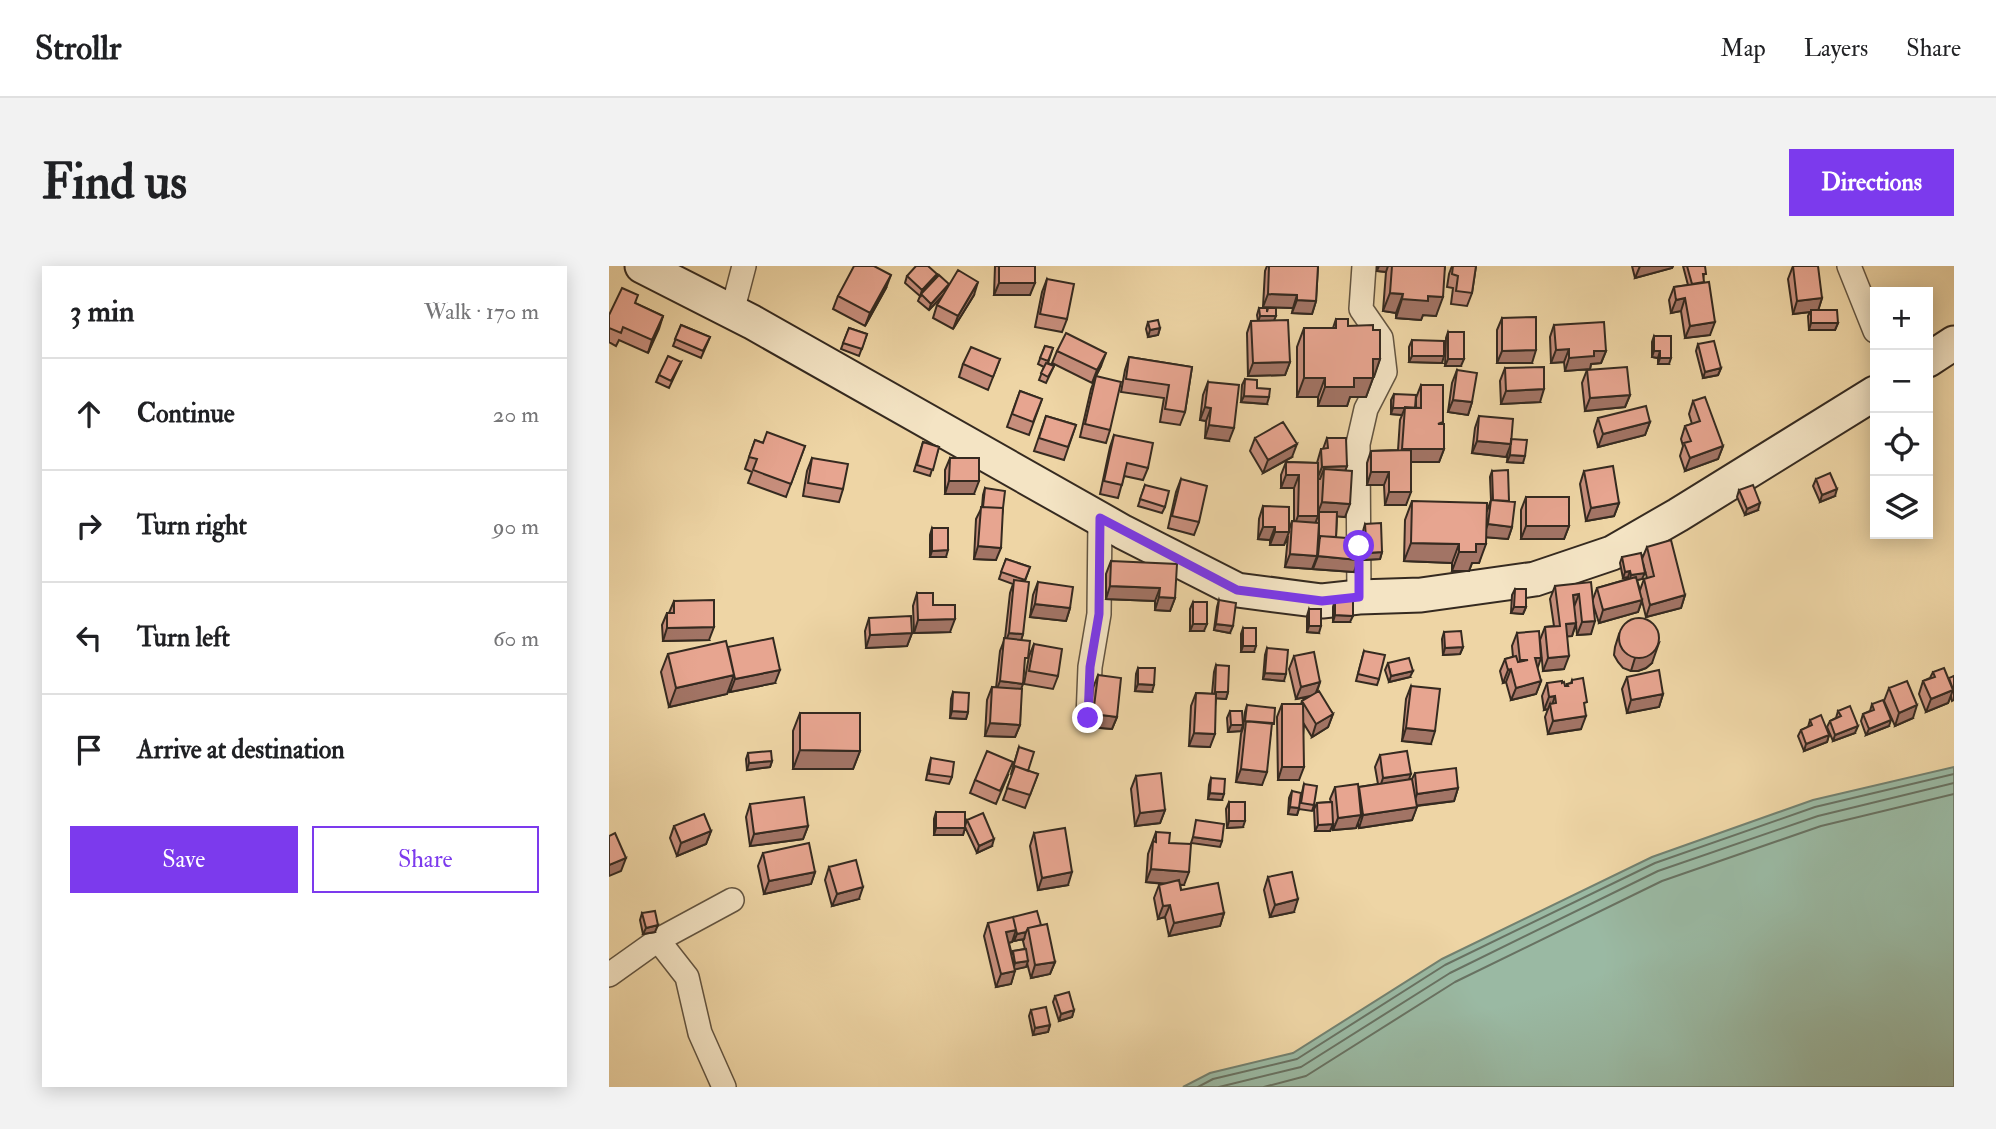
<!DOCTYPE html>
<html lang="en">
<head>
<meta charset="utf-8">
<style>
  :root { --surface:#fff; --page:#f2f2f2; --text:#202124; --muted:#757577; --line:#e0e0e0; --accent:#7c3aed }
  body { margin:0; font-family:"IM FELL Double Pica",serif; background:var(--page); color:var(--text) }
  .controls { position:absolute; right:21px; top:21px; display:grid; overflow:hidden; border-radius:0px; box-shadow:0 4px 18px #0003 }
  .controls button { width:63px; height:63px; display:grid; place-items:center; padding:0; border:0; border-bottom:2px solid var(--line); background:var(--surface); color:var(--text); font:35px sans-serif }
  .stop { position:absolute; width:21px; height:21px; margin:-16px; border:5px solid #7c3aed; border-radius:50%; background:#fff }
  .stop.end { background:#7c3aed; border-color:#fff; box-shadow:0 2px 7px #0008 }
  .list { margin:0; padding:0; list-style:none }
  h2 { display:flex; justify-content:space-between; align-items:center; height:91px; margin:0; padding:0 28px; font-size:30px }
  h2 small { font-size:23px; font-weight:400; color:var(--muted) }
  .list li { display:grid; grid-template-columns:46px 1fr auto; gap:21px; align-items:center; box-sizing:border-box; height:112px; padding:0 28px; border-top:2px solid var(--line) }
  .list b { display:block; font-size:26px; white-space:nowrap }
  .list em { font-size:23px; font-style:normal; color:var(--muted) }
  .actions { display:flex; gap:14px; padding:21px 28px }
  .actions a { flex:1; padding:16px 0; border:2px solid var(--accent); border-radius:0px; text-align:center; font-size:24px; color:var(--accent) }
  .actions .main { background:var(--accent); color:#fff }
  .icon { flex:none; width:38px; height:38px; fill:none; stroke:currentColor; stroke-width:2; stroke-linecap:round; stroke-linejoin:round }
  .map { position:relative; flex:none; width:1345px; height:821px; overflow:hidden; border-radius:0px }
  header { display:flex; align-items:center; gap:42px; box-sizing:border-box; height:98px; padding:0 35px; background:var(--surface); border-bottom:2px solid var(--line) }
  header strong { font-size:33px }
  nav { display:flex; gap:38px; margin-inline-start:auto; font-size:24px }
  .intro { display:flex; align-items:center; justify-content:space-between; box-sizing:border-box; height:168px; padding:0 42px }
  h1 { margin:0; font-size:49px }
  .button { padding:18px 32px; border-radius:0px; background:var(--accent); color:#fff; font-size:24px; font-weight:700 }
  main { display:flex; gap:42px; padding:0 42px }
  aside { flex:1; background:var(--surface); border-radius:0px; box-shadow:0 4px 18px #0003 }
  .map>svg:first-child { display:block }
  .water { fill:#9ab9a3; stroke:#72806f; stroke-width:2 }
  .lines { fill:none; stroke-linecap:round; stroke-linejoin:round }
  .shore { stroke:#687262; stroke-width:2 }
  .street-casing { stroke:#635541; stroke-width:26 }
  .secondary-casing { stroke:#352a20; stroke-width:37 }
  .street { stroke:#f4e4c4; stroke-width:23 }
  .secondary { stroke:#f4e4c4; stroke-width:33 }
  .wall { fill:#c78e7c; stroke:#352a20; stroke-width:2; fill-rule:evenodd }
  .shaded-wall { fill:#a27465; stroke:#352a20; stroke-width:2 }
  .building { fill:#e7a590; stroke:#352a20; stroke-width:2 }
  .route { stroke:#7c3aed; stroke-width:9 }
</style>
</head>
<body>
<header>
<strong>Strollr</strong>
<nav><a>Map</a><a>Layers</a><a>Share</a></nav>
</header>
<div class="intro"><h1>Find us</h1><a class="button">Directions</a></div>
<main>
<aside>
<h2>3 min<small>Walk · 170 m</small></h2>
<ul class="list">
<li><svg class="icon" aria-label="ahead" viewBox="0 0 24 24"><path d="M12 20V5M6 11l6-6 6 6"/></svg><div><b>Continue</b></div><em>20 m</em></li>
<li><svg class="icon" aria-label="right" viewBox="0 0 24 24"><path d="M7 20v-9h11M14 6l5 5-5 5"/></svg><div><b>Turn right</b></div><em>90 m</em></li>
<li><svg class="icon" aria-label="left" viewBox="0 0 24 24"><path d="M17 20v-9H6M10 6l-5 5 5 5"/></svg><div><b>Turn left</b></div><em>60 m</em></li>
<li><svg class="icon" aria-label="arrive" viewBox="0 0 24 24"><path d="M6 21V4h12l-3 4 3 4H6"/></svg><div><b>Arrive at destination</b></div></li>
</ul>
<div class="actions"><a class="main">Save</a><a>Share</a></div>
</aside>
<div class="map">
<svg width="1345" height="821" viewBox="0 0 1345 821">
  <rect width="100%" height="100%" fill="#eed5a5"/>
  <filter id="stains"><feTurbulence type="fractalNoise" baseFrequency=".00286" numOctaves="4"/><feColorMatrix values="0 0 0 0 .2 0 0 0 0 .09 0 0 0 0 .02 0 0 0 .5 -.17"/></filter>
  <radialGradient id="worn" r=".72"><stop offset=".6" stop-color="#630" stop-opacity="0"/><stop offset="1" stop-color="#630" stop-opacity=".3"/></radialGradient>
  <!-- water -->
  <path class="water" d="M 1345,501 L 1345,821 L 574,821 L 601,807 L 684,787 L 833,693 L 1043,591 L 1204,534 Z"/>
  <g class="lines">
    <!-- shore -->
    <path class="shore" d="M 589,821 L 604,813 L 688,793 L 836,699 L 1046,597 L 1206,541 L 1345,508
      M 610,821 L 692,801 L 841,707 L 1049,605 L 1209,550 L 1345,517
      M 655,821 L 697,810 L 846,716 L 1053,615 L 1212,560 L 1345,528"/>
    <!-- street casing -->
    <g class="street-casing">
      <path id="street" d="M 1240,0 L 1266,65
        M 123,46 L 135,0
        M 750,331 L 749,178 L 757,143 L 776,106 L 772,72 L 752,43 L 755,0
        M 479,452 L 481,401 L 490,348 L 491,252
        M 49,674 L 78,711 L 91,767 L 115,821
        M 0,709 L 49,674 L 123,634"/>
    </g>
    <!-- secondary casing -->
    <g class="secondary-casing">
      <path id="secondary" d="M 33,0 L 143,56 L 514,266 L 628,324 L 713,335 L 750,331 L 812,329 L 926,313 L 1003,287 L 1069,249 L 1266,127
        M 1319,94 L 1345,77"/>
    </g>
    <!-- street -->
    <use href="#street" class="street"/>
    <!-- secondary -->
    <use href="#secondary" class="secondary"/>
  </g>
  <!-- wall -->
  <path class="wall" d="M 386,0 L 426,0 L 421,29 L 385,29 Z
    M 658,0 L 709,0 L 707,35 L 703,48 L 683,47 L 684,42 L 654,41 L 656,5 Z
    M 768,0 L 836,0 L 827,50 L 814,49 L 812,54 L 787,52 L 787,47 L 774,45 L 777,6 L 768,5 Z
    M 843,0 L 867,0 L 863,27 L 858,40 L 842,38 L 844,22 L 838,21 L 840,8 Z
    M 1023,0 L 1064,0 L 1063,2 L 1026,12 Z
    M 1074,0 L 1096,0 L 1094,14 L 1101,69 L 1076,72 L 1072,45 L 1062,47 L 1060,34 L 1065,21 L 1079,19 Z
    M 1184,0 L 1213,32 L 1209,44 L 1229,57 L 1226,64 L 1200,64 L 1199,50 L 1201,46 L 1184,48 L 1179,13 Z
    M 328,8 L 326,13 L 365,29 L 344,63 L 324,52 L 328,39 L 335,27 L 320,44 L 309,35 L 311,30 L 296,17 L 298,10 Z
    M 438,13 L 458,53 L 453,66 L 426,61 L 433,26 Z
    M 277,22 L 256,60 L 224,43 L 229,30 Z
    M 26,37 L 54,50 L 39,87 L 10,74 L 7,80 L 0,76 L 0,49 Z
    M 650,42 L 665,54 L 681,96 L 676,109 L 639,110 L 638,67 L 642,55 L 649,55 L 648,49 Z
    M 893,52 L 923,97 L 888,97 L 888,64 Z
    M 727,53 L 739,60 L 764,64 L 771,93 L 757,131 L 741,131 L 738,140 L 709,140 L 709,131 L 688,131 L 688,81 L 695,62 L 724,62 Z
    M 539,56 L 551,62 L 549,69 L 539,71 L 537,63 Z
    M 72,59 L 101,71 L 92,92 L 64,80 Z
    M 945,59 L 997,85 L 992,97 L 982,98 L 981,103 L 956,105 L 955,96 L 942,97 L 941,71 Z
    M 240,62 L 258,68 L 250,90 L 232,83 Z
    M 839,66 L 852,100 L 836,100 L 837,72 Z
    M 1045,70 L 1060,98 L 1049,98 L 1049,92 L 1043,91 L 1043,76 Z
    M 803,74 L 833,97 L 800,96 L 800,81 Z
    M 1089,78 L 1112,102 L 1109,109 L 1094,112 L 1087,85 Z
    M 436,80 L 444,82 L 439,97 L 445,100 L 437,117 L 430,114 L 435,101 L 429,98 Z
    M 448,85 L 492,100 L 487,110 L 501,164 L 497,177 L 471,171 L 482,123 L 487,110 L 483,117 L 443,97 Z
    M 520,91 L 583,101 L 576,146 L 571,159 L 551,156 L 555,132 L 512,126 L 516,104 Z
    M 391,93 L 379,124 L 350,111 L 354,98 Z
    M 72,96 L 60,122 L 47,116 L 50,109 Z
    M 896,102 L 931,136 L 892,138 L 891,115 Z
    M 848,104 L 863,136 L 859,149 L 839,146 L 843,117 Z
    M 978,104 L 1021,129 L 1016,141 L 976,145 L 973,117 Z
    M 636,113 L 648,122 L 658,138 L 632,136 L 633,119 Z
    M 599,116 L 620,175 L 596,172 L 597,155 L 591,154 L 594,129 Z
    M 812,119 L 834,156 L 835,183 L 830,196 L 802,196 L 797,239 L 776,239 L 775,219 L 758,219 L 758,197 L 762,185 L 789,184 L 791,154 L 793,149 L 782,148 L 782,134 L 785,128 L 807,142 L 807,132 Z
    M 411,125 L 433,133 L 420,169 L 398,161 Z
    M 1084,135 L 1114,180 L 1109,193 L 1076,205 L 1071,190 L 1074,180 L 1072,173 L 1076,160 L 1083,158 L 1080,148 Z
    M 437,150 L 467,159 L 455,194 L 425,185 Z
    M 870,150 L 902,173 L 914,197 L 898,196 L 899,185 L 897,191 L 863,187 L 866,162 Z
    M 989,152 L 1041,156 L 1036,169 L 989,181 L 985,165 Z
    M 505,169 L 539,202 L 534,214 L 515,210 L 509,232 L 491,228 L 501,181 Z
    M 646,172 L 683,191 L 654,207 L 641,185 Z
    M 718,172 L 738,200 L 736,204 L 736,251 L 728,250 L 727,271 L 745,306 L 704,303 L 705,297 L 703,303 L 676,301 L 679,270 L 675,279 L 661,279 L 661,274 L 649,273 L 650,253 L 654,240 L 680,264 L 683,255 L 685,255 L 685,222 L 672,222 L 672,209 L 677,196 L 708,197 L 712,183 L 714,183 Z
    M 146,174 L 154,177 L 196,180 L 177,231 L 139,217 L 143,206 L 136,203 Z
    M 314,176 L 330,181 L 321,210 L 305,205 Z
    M 203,192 L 234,223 L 230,236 L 194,230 L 198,205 Z
    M 341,192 L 365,228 L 336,228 L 336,204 Z
    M 883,205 L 899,236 L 903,261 L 899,273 L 877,271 L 870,297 L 863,297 L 860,305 L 843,305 L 843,297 L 795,295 L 796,254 L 803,235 L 878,245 L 882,234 L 881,211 Z
    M 975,205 L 1010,237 L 1005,250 L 977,255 L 971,218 Z
    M 572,213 L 590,256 L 585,269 L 559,262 L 567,226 Z
    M 1207,213 L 1226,230 L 1211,236 L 1204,220 Z
    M 536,219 L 556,241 L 553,247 L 529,240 Z
    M 376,222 L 394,242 L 387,294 L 365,293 L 367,253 L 373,241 L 374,229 Z
    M 1130,224 L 1149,244 L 1136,249 L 1128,231 Z
    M 917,231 L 960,260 L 955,273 L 912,273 L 912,244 Z
    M 756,258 L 773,286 L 771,293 L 755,294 L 754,265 Z
    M 323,262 L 337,291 L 321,291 L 321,269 Z
    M 1038,281 L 1076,329 L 1072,342 L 1037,351 L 1033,335 L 1029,346 L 990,357 L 984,338 L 982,368 L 968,369 L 967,358 L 963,370 L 958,370 L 955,403 L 934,405 L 931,374 L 936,361 L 945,360 L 941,333 L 946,320 L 984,333 L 988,322 L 1019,313 L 1019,311 L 1014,312 L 1011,297 L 1013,291 L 1033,293 ZM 1034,297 L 1038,312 L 1035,313 L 1031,324 L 1028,314 L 1033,313 Z
    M 397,293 L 421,301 L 416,315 L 414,368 L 412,374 L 415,404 L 412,423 L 411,459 L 406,471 L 376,470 L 378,434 L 383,421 L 387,422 L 391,385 L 396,372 L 401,327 L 404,318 L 390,313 Z
    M 502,295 L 566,332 L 561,345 L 546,344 L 546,335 L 497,333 L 497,308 Z
    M 429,316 L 461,342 L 457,355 L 421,351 L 424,329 Z
    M 906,323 L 917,341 L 914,348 L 902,347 L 903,329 Z
    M 308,327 L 341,366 L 305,367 L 304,340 Z
    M 610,334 L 621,367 L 605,364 L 608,341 Z
    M 726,334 L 741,356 L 724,356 L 724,341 Z
    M 65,335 L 100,374 L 54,375 L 53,359 L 58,347 L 60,347 Z
    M 584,336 L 595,365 L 581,365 L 581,343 Z
    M 700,343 L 710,367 L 698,366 L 698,350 Z
    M 260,352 L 303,367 L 298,380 L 257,382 L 256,365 Z
    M 634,362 L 645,386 L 632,386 L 632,368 Z
    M 835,366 L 854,381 L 851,388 L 834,389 L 833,373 Z
    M 908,367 L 928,403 L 932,415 L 927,428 L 902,434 L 897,416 L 894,417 L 891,405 L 896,393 L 904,391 L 903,380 Z
    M 1010,368 L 1043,397 L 1037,402 L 1029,405 L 1022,405 L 1014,402 L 1009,396 L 1005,389 L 1006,381 Z
    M 425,378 L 449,410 L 444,423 L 415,418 L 420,390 Z
    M 658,382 L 675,415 L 654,413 L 656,389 Z
    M 119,383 L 166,417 L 121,426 L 120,422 L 118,428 L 60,441 L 52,406 L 59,388 Z
    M 755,385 L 770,413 L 768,419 L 747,415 Z
    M 685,390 L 711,416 L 708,426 L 724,448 L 719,461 L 703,471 L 695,458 L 690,514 L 669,514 L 668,451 L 673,438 L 692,438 L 693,435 L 699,431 L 687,433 L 680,403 Z
    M 779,397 L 801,411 L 780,416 L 776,404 Z
    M 607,399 L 619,426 L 617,433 L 607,432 L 601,481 L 580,480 L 582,440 L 587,427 L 603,428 L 605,406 Z
    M 529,402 L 543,426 L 526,425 L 527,408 Z
    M 1324,406 L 1340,413 L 1345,410 L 1345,434 L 1343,435 L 1342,430 L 1339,437 L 1317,446 L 1310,428 L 1314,415 L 1321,412 Z
    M 489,409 L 508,451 L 503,463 L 480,461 L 484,422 Z
    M 1018,411 L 1054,428 L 1050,441 L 1018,447 L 1013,423 Z
    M 963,414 L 975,442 L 972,463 L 939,468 L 936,451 L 939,443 L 935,444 L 933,430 L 938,417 L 957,420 L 958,418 L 962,417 Z
    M 802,420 L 822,478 L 793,475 L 797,433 Z
    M 1280,422 L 1304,452 L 1286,460 L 1275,435 Z
    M 344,426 L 359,446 L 357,453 L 341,452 L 342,433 Z
    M 1263,438 L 1280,460 L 1257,469 L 1252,455 L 1254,448 L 1261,445 Z
    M 638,439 L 662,465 L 653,519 L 627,516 L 632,468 L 634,462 L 636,446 Z
    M 621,445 L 634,459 L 632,465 L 619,466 L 618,452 Z
    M 1229,445 L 1246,467 L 1224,475 L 1218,461 L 1221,455 L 1227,452 Z
    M 191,447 L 251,485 L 244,503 L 184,503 L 184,465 Z
    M 1201,454 L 1220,469 L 1218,476 L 1195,485 L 1189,470 L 1192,464 L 1199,461 Z
    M 410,481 L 419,505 L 429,508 L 416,542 L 394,534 L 403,509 L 402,508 Z
    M 139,487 L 163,495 L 161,501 L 138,504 L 137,493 Z
    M 771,489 L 800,513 L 803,513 L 806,507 L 849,522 L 845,535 L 808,540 L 803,554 L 750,562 L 749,557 L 747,562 L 724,564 L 724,558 L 721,565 L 706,565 L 705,543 L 708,537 L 722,536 L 721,533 L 726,521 L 749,523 L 750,521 L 769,518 L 766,501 Z
    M 322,492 L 343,511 L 340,518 L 317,514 L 320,499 Z
    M 399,509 L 387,538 L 361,527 L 366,514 Z
    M 527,510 L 556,544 L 551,557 L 526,560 L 522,523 Z
    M 602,512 L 613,534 L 599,533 L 600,519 Z
    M 695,518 L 705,539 L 703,545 L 690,543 L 688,549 L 679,548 L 680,532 L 683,525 L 691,535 Z
    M 620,536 L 634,561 L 618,562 L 617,543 Z
    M 141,538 L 199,560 L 194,573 L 141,580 L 137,551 Z
    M 327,546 L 356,560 L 358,554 L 383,580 L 368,587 L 356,561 L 354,569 L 325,569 L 325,553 Z
    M 65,560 L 102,565 L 97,578 L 68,590 L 61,572 Z
    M 547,566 L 560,577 L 575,619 L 571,619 L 572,624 L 615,647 L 611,660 L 560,670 L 556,651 L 549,653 L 545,632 L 550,619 L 555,618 L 537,616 L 539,588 Z
    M 425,567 L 459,619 L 429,624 L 421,580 Z
    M 154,587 L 206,606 L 202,618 L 155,628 L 149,600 Z
    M 220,601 L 250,633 L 223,640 L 216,614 Z
    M 659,611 L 685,646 L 661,651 L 655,624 Z
    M 33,647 L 46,666 L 34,668 L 31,654 Z
    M 379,657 L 432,659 L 446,696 L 441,708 L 422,712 L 418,697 L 417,701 L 406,703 L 402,718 L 387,721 L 375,670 ZM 404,671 L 405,675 L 415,673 L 414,675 L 416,683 L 404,685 L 403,689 L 400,677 L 403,676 Z
    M 446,730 L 465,744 L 463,751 L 450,755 L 444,736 Z
    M 422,744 L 441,759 L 439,766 L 424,769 L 420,750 Z"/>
  <!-- shaded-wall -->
  <path class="shaded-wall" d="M 770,0 L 779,0 L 777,6 L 768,5 Z
    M 1031,0 L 1064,0 L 1063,2 L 1026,12 Z
    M 328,8 L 326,15 L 311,31 L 313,24 Z
    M 282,9 L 277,22 L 256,60 L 261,47 Z
    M 369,16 L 365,29 L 344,63 L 349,50 Z
    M 390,17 L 426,17 L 421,29 L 385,29 Z
    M 340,18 L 338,25 L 320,44 L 322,38 Z
    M 781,27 L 794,28 L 787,47 L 774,45 Z
    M 659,28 L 688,29 L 684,42 L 654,41 Z
    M 819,30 L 834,31 L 827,50 L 814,49 L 812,54 L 787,52 L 793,33 Z
    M 1076,32 L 1072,45 L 1062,47 L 1067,34 Z
    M 1213,32 L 1209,45 L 1184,48 L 1188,35 Z
    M 688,34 L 707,35 L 703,48 L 683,47 Z
    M 54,50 L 50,63 L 39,87 L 43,74 Z
    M 651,50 L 667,50 L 664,57 L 649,56 Z
    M 1106,56 L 1101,69 L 1076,72 L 1081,60 Z
    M 1202,57 L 1229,57 L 1226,64 L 1200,64 Z
    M 551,62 L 549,69 L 539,71 L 541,64 Z
    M 960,83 L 955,96 L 942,97 L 947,84 Z
    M 927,84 L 923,97 L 888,97 L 893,85 Z
    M 985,85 L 997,85 L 992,97 L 982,98 L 981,103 L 956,105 L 960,92 Z
    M 1045,85 L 1051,85 L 1049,92 L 1043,91 Z
    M 497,87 L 492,100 L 483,117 L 488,104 Z
    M 803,90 L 835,90 L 833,97 L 800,96 Z
    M 1051,92 L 1062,92 L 1060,98 L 1049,98 Z
    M 764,93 L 771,93 L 765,111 L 757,111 Z
    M 839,93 L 855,93 L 852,100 L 836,100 Z
    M 681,96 L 676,109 L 639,110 L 644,97 Z
    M 1112,102 L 1109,109 L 1094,112 L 1096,106 Z
    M 695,112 L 716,112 L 709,131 L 688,131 Z
    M 745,112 L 764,112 L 757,131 L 741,131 L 738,140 L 709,140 L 716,121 Z
    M 935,123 L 931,136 L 892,138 L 897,125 Z
    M 1021,129 L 1016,141 L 976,145 L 981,132 Z
    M 635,130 L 660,131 L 658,138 L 632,136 Z
    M 844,134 L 863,136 L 859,149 L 839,146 Z
    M 596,141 L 602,142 L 597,155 L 591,154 Z
    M 784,142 L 796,142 L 793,149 L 782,148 Z
    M 1041,156 L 1036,169 L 989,181 L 994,168 Z
    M 600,159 L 625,162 L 620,175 L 596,172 Z
    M 868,175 L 902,178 L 897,191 L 863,187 Z
    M 688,178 L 683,191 L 654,207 L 659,194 Z
    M 1114,180 L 1109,193 L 1076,205 L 1081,192 Z
    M 793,183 L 835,183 L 830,196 L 789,196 Z
    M 901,189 L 916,190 L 914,197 L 898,196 Z
    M 738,200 L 733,213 L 715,203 L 711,213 L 708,213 L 713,201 Z
    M 762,206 L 780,206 L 775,219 L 758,219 Z
    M 677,209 L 690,209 L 685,222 L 672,222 Z
    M 340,215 L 370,215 L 365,228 L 336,228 Z
    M 1228,223 L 1226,230 L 1211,236 L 1213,229 Z
    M 780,226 L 802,226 L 797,239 L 776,239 Z
    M 713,236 L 741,238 L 736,251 L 710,249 L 710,246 L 708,249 Z
    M 1010,237 L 1005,250 L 977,255 L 982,242 Z
    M 1151,237 L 1149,244 L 1136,249 L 1138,243 Z
    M 689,250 L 709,250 L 704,263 L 684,263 Z
    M 879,258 L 903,261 L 899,273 L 874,271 Z
    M 917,260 L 960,260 L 955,273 L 912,273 Z
    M 654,261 L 666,261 L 661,274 L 649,273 Z
    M 666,266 L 680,266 L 675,279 L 661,279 Z
    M 802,277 L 850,278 L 843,297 L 795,295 Z
    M 867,278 L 877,278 L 870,297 L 863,297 L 860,305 L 843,305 L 850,286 Z
    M 369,280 L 392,282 L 387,294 L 365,293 Z
    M 339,284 L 337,291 L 321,291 L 323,285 Z
    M 773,286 L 771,293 L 755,294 L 758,287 Z
    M 681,288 L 708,290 L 703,303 L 676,301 Z
    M 709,290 L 749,294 L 745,306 L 704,303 Z
    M 1021,305 L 1019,311 L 1014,312 L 1016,306 Z
    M 1036,307 L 1033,313 L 1020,316 L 1022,309 Z
    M 501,320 L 551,322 L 546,335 L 497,333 Z
    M 970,328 L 965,341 L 964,329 Z
    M 1076,329 L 1072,342 L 1037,351 L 1041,339 Z
    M 550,331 L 566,332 L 561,345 L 546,344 Z
    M 1033,334 L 1029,346 L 990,357 L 994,344 Z
    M 426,338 L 461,342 L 457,355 L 421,351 Z
    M 905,341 L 917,341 L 914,348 L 902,347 Z
    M 726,349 L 744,350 L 741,356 L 724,356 Z
    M 346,353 L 341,366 L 305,367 L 309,354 Z
    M 986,355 L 982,368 L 968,369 L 973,356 Z
    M 967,357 L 963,370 L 952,371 L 957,358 Z
    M 584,358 L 598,358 L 595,365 L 581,365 Z
    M 607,358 L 624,360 L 621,367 L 605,364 Z
    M 700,360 L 712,360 L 710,367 L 698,366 Z
    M 105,361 L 100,374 L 54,375 L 58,362 Z
    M 303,367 L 298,380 L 257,382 L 261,369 Z
    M 400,367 L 414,368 L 410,381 L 395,380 Z
    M 1050,377 L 1043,397 L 1037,402 L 1029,405 L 1022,405 L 1026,392 Z
    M 634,380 L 647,380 L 645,386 L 632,386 Z
    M 854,381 L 851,388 L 834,389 L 836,382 Z
    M 960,390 L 955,403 L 934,405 L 939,392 Z
    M 926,392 L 932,392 L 928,404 Z
    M 902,403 L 897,416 L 894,417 L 899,404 Z
    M 171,404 L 166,417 L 121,426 L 126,413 Z
    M 804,405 L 801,411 L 780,416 L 782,410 Z
    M 656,407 L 677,408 L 675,415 L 654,413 Z
    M 125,409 L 118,428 L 60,441 L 67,422 Z
    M 391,415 L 414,418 L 409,431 L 386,428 Z
    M 932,415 L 927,428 L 902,434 L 907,422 Z
    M 711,416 L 706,429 L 687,433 L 692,421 Z
    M 529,418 L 545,419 L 543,426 L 526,425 Z
    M 1344,424 L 1339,437 L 1317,446 L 1322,433 Z
    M 606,426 L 619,426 L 617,433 L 603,432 Z
    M 1054,428 L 1050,441 L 1018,447 L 1022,434 Z
    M 946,430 L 942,442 L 941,438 L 939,443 L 935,444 L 940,431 Z
    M 1308,439 L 1304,452 L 1286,460 L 1290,447 Z
    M 343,445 L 359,446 L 357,453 L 341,452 Z
    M 484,448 L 508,451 L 503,463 L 480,461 Z
    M 724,448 L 719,461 L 703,471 L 707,458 Z
    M 977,450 L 972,463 L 939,468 L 944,455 Z
    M 1282,454 L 1280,460 L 1257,469 L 1260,463 Z
    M 381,457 L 411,459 L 406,471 L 376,470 Z
    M 622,459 L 634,459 L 632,465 L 619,466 Z
    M 1249,460 L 1246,467 L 1224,475 L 1226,469 Z
    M 797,462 L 826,465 L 822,478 L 793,475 Z
    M 585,467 L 606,468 L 601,481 L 580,480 Z
    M 1220,469 L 1218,476 L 1195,485 L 1197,478 Z
    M 191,484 L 251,485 L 244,503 L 184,503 Z
    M 163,495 L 161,501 L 138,504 L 140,497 Z
    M 673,501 L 695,501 L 690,514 L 669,514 Z
    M 632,503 L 658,506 L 653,519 L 627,516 Z
    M 802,508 L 797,521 L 770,524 L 774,512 Z
    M 849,522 L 845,535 L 804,540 L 808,528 Z
    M 601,527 L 615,528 L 613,534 L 599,533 Z
    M 681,541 L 690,542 L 688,549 L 679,548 Z
    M 808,541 L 803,554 L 750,562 L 754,549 Z
    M 556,544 L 551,557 L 526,560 L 531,547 Z
    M 752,549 L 747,562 L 724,564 L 729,552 Z
    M 620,555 L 636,555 L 634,561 L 618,562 Z
    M 724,558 L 721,565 L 706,565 L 709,559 Z
    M 199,560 L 194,573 L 141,580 L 145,568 Z
    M 327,562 L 356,562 L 354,569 L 325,569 Z
    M 102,565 L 97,578 L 68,590 L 72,577 Z
    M 584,571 L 613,575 L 611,581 L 582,577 Z
    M 385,573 L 383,580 L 368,587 L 370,580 Z
    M 17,592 L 12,605 L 0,610 L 0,599 Z
    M 542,603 L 580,606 L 575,619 L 537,616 Z
    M 206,606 L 202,618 L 155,628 L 160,615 Z
    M 463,606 L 459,619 L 429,624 L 433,612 Z
    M 254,621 L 250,633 L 223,640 L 228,628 Z
    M 689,633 L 685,646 L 661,651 L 666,639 Z
    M 561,639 L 556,651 L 549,653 L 554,640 Z
    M 615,647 L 611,660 L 560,670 L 565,657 Z
    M 49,659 L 46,666 L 34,668 L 37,662 Z
    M 407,664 L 403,676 L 393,678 L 397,666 Z
    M 417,666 L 415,673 L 405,675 L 408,668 Z
    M 419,695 L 417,701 L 404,704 L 406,697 Z
    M 446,696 L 441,708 L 422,712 L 426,699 Z
    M 406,705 L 402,718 L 387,721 L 392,708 Z
    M 465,744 L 463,751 L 450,755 L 452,748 Z
    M 441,759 L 439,766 L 424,769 L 426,762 Z"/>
  <!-- building -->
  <path class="building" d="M 245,0 L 265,0 L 282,9 L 261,47 L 229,30 Z
    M 307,0 L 319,0 L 328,8 L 313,24 L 298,10 Z
    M 390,0 L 426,0 L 426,17 L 390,17 Z
    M 660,0 L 709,0 L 707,35 L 688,34 L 688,29 L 659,28 Z
    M 783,0 L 836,0 L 834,31 L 819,30 L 819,35 L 793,33 L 794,28 L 781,27 Z
    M 844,0 L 867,0 L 863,27 L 847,25 L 849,10 L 843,8 Z
    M 1078,0 L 1096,0 L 1097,8 L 1094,8 L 1095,16 L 1083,18 Z
    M 1184,0 L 1209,0 L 1213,32 L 1188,35 Z
    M 349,4 L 369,16 L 349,50 L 328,39 Z
    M 330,9 L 340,18 L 322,38 L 312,28 Z
    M 438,13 L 465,18 L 458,53 L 431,48 Z
    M 1100,16 L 1106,56 L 1081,60 L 1076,32 L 1067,34 L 1065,21 Z
    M 13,22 L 29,29 L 26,37 L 54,50 L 43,74 L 14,61 L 12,67 L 0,62 L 0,49 Z
    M 650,42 L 658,42 L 658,46 L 659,42 L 667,42 L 667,50 L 651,50 Z
    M 1202,44 L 1228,44 L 1229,57 L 1202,57 Z
    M 927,51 L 927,84 L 893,85 L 893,52 Z
    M 727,53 L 739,53 L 739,60 L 764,59 L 764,64 L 771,64 L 771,93 L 764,93 L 764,112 L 745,112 L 745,121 L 716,121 L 716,112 L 695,112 L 695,62 L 727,62 Z
    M 549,54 L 551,62 L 541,64 L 539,56 Z
    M 679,54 L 681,96 L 644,97 L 642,55 Z
    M 995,56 L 997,85 L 985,85 L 985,90 L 960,92 L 960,83 L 947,84 L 945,59 Z
    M 72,59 L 101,71 L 94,85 L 66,73 Z
    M 240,62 L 258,68 L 253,83 L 234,77 Z
    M 839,66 L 855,66 L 855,93 L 839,93 Z
    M 457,67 L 497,87 L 488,104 L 448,85 Z
    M 1045,70 L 1062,70 L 1062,92 L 1051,92 L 1051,85 L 1045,85 Z
    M 803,74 L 835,75 L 835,90 L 803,90 Z
    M 1105,75 L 1112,102 L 1096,106 L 1089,78 Z
    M 436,80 L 444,82 L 439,95 L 431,92 Z
    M 362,81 L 391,93 L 384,111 L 354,98 Z
    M 59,90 L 72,96 L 62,115 L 50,109 Z
    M 520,91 L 583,101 L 576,146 L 556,143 L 560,119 L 517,113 Z
    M 437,97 L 445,100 L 439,111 L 432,107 Z
    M 935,101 L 935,123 L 897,125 L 896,102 Z
    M 1018,101 L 1021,129 L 981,132 L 978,104 Z
    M 848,104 L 868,107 L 863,136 L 844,134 Z
    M 487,110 L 512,116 L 501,164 L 476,158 Z
    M 636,113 L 648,114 L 648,122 L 661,123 L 660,131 L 635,130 Z
    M 599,116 L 630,119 L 625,162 L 600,159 L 602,142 L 596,141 Z
    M 812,119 L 834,119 L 834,156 L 829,158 L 835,158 L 835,183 L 793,183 L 796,141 L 812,142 Z
    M 411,125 L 433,133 L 424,156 L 403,148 Z
    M 785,128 L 807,129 L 806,142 L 784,142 Z
    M 1096,131 L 1114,180 L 1081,192 L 1075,177 L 1082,175 L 1076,160 L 1091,155 L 1084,135 Z
    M 1037,140 L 1041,156 L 994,168 L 989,152 Z
    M 437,150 L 467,159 L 459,181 L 430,172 Z
    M 870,150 L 904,153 L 902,178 L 868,175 Z
    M 674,156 L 688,178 L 659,194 L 646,172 Z
    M 158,166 L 196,180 L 182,218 L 144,204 L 148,193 L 140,191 L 146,174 L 154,177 Z
    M 505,169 L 544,177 L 539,202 L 518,197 L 513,219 L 495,215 Z
    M 718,172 L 737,172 L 738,200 L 713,201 L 712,183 L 719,182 Z
    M 902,173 L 918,174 L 916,190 L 901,189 Z
    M 314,176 L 330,181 L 324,204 L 308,199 Z
    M 802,184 L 802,226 L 780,226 L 780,206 L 762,206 L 762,185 Z
    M 203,192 L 239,198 L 234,223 L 199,217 Z
    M 341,192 L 370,192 L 370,215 L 340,215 Z
    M 677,196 L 709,197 L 709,250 L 689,250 L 690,209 L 677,209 Z
    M 1004,200 L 1010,237 L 982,242 L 975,205 Z
    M 715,203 L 743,205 L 741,238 L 713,236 Z
    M 899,204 L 900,235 L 884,234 L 883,205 Z
    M 1221,207 L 1228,223 L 1213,229 L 1207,213 Z
    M 572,213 L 598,220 L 590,256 L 563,250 Z
    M 536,219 L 560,225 L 556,241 L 531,233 Z
    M 1144,219 L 1151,237 L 1138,243 L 1130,224 Z
    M 376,222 L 396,225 L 394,242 L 374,241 Z
    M 917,231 L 960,231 L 960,260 L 917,260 Z
    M 882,234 L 906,236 L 903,261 L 879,258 Z
    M 803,235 L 878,237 L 877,278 L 867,278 L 867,286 L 850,286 L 850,278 L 802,277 Z
    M 654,240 L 680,241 L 680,266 L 666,266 L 666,261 L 654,261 Z
    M 372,241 L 394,242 L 392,282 L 369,280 Z
    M 710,246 L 728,246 L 727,271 L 711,270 L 711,272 L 710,272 Z
    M 683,255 L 710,257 L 708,290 L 681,288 Z
    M 772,257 L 773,286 L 758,287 L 756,258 Z
    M 323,262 L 339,262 L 339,284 L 323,285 Z
    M 711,270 L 751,273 L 749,294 L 709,290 Z
    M 1062,274 L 1076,329 L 1041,339 L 1035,313 L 1045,310 L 1038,281 Z
    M 1032,287 L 1036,307 L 1022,309 L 1021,305 L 1016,306 L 1013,291 Z
    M 397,293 L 421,301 L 416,314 L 392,306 Z
    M 502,295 L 568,298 L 566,332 L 550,331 L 551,322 L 501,320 Z
    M 1027,311 L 1033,334 L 994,344 L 988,322 Z
    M 405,314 L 420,316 L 414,368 L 400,367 Z
    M 429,316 L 464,321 L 461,342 L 426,338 Z
    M 982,316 L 986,355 L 973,356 L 970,328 L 964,329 L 967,357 L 957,358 L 960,390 L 939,392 L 936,361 L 951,360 L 946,320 Z
    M 906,323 L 917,323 L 917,341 L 905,341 Z
    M 308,327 L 324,327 L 324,339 L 346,339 L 346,353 L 309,354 Z
    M 105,334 L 105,361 L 58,362 L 58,347 L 65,347 L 65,335 Z
    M 610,334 L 627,337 L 624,360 L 607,358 Z
    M 726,334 L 744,334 L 744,350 L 726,349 Z
    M 584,336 L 598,336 L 598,358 L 584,358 Z
    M 700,343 L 712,343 L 712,360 L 700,360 Z
    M 302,350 L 303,367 L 261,369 L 260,352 Z
    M1010 372a20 20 0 1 1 40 0a20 20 0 1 1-40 0Z
    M 634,362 L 647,362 L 647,380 L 634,380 Z
    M 852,365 L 854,381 L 836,382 L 835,366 Z
    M 930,365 L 932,392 L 926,392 L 932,415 L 907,422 L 902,403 L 899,404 L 896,393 L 907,390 L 909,396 L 919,394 L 911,394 L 908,367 Z
    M 164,372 L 171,404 L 126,413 L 119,381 Z
    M 395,372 L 421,375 L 419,392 L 416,392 L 414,418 L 391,415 Z
    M 117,375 L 125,409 L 67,422 L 59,388 Z
    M 425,378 L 453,383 L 449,410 L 420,405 Z
    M 658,382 L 679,384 L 677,408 L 656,407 Z
    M 755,385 L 776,389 L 770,413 L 749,408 Z
    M 705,386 L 711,416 L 692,421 L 685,390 Z
    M 800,392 L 804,405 L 782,410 L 779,397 Z
    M 607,399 L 620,400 L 619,426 L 606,426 Z
    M 529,402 L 546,402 L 545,419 L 529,418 Z
    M 1335,402 L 1344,424 L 1322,433 L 1314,415 L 1326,411 L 1324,406 Z
    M 1050,404 L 1054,428 L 1022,434 L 1018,411 Z
    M 489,409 L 512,412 L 508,451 L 484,448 Z
    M 1345,410 L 1345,426 L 1340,412 Z
    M 974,412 L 978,436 L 975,437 L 977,450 L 944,455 L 941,438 L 947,437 L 946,430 L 940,431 L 938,417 L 953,415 L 953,417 L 955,416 L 956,420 L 959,420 L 958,418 L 963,417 L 963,414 Z
    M 1298,415 L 1308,439 L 1290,447 L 1280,422 Z
    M 802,420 L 831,423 L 826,465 L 797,462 Z
    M 383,421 L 413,423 L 411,459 L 381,457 Z
    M 710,425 L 724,448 L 707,458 L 693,435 Z
    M 344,426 L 360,427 L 359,446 L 343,445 Z
    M 587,427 L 607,428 L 606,468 L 585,467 Z
    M 1274,434 L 1282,454 L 1260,463 L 1254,448 L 1265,444 L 1263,438 Z
    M 673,438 L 694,438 L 695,501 L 673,501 Z
    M 638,439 L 666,442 L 665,458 L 636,455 Z
    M 1241,440 L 1249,460 L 1226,469 L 1221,455 L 1232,450 L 1229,445 Z
    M 621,445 L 633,445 L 634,459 L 622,459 Z
    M 191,447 L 251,447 L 251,485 L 191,484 Z
    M 1212,449 L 1220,469 L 1197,478 L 1192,464 L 1203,459 L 1201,454 Z
    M 637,455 L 663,457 L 658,506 L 632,503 Z
    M 410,481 L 425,486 L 419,505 L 406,500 L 405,502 L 404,502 Z
    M 162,485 L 163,495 L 140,497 L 139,487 Z
    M 378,485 L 404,496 L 391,525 L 366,514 Z
    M 798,485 L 802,508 L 774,512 L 771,489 Z
    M 322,492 L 345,496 L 343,511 L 320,508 Z
    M 406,500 L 429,508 L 421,529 L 398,522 Z
    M 847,502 L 849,522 L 808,528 L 806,507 Z
    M 552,507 L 556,544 L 531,547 L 527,510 Z
    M 602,512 L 616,513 L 615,528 L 601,527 Z
    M 803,513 L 808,541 L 754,549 L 750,521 Z
    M 695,518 L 708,520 L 705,539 L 692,537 Z
    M 749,518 L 752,549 L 729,552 L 726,521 Z
    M 683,525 L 692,527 L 690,542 L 681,541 Z
    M 195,531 L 199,560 L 145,568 L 141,538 Z
    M 620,536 L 636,536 L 636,555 L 620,555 Z
    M 723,536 L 724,558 L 709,559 L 708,537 Z
    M 327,546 L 356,546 L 356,562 L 327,562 Z
    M 374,547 L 385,573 L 370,580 L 358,554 Z
    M 95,548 L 102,565 L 72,577 L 65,560 Z
    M 587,554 L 615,558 L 613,575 L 584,571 Z
    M 456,562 L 463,606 L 433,612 L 425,567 Z
    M 547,566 L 561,567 L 560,577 L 582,578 L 580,606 L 542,603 L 544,575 L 547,576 Z
    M 6,567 L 17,592 L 0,599 L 0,570 Z
    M 200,577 L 206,606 L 160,615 L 154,587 Z
    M 247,594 L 254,621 L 228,628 L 220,601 Z
    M 683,606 L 689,633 L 666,639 L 659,611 Z
    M 570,614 L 572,624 L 609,617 L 615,647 L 565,657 L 561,639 L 554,640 L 550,619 Z
    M 46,645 L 49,659 L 37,662 L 33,647 Z
    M 428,645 L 432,659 L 419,662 L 417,666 L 408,668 L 404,651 Z
    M 404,651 L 407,664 L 397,666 L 406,705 L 392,708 L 379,657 Z
    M 438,658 L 446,696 L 426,699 L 419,662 Z
    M 417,683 L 419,695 L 406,697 L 404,685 Z
    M 460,726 L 465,744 L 452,748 L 446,730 Z
    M 437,741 L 441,759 L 426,762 L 422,744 Z"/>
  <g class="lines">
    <!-- route -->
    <path class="route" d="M 479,452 L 481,401 L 490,348 L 491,252 L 628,324 L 713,335 L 750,331 L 750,280"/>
  </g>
  <rect width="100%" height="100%" filter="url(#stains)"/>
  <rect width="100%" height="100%" fill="url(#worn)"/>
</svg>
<div class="controls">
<button>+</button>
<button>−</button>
<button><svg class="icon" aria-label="locate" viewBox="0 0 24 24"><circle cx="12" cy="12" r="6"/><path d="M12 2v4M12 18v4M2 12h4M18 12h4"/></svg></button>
<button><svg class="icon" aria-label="layers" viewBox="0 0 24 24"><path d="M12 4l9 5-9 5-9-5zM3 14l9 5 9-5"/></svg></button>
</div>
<div class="stop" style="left:750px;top:280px"></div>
<div class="stop end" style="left:479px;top:452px"></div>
</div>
</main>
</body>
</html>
